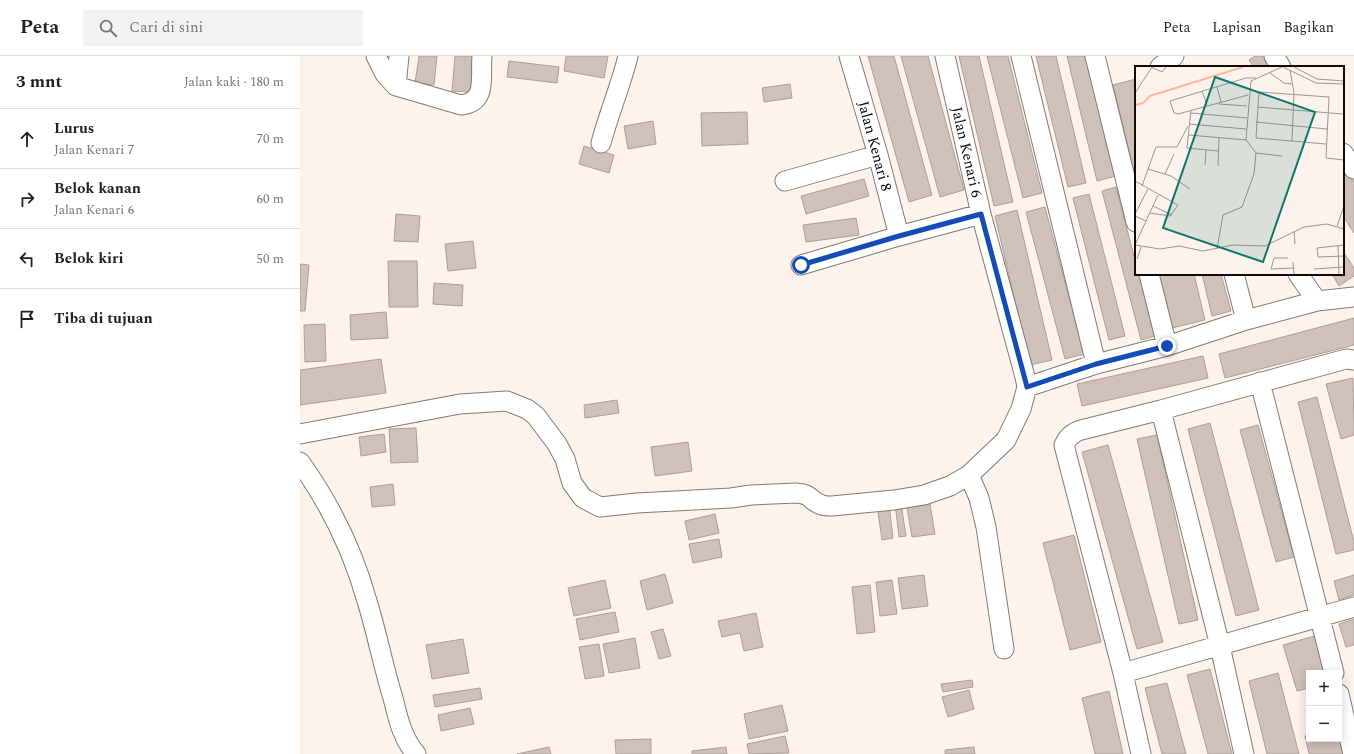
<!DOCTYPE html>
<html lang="id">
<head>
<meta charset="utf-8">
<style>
  :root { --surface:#fff; --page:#f2f2f2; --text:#222; --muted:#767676; --line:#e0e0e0 }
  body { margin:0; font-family:Spectral,serif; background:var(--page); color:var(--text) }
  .controls { position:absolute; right:12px; bottom:12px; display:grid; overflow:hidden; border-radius:0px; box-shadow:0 2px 10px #0003 }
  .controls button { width:36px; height:36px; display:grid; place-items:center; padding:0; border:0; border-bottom:1px solid var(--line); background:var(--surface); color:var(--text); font:20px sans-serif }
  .stop { position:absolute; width:12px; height:12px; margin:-9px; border:3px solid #144cb7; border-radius:50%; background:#fff }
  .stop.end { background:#144cb7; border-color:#fff; box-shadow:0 1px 4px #0008 }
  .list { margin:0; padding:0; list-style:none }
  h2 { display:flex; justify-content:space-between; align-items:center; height:52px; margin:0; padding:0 16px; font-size:17px }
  h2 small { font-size:13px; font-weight:400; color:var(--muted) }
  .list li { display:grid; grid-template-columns:26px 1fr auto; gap:12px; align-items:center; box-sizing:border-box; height:60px; padding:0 16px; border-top:1px solid var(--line) }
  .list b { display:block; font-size:15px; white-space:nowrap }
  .list p { margin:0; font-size:13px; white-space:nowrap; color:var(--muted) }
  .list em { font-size:13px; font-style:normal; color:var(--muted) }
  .icon { flex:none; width:22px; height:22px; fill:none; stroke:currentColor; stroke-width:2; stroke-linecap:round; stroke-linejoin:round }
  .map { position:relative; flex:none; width:1054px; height:698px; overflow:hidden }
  header { display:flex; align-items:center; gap:24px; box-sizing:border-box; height:56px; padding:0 20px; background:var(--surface); border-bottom:1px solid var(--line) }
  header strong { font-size:19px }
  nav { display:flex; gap:22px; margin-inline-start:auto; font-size:14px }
  .search { width:280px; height:36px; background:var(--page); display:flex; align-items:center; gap:10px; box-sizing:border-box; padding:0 14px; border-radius:0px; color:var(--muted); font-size:15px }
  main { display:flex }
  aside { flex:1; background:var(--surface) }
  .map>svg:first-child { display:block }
  .building { fill:#cec1b9; stroke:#ac9f98 }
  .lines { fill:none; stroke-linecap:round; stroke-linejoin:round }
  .minor-casing { stroke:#857972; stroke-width:21 }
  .minor { stroke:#fff; stroke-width:19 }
  .route { stroke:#144cb7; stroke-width:5 }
  .labels { text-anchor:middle; stroke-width:3; stroke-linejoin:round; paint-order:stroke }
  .street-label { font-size:15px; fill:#0e0a08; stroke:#fff }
  .inset-river { fill:none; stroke:#fcbb95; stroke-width:2 }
  .inset-road { fill:none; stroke:#9e9691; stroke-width:1 }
  .view { fill:#0f766e; fill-opacity:0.15; stroke:#0f766e; stroke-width:2 }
  .inset-edge { fill:none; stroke:#0e0a08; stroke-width:2 }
</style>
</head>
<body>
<header>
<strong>Peta</strong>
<div class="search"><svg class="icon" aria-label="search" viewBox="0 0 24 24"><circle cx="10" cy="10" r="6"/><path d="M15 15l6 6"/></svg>Cari di sini</div>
<nav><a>Peta</a><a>Lapisan</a><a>Bagikan</a></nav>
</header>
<main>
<aside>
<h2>3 mnt<small>Jalan kaki · 180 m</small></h2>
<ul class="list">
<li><svg class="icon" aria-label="ahead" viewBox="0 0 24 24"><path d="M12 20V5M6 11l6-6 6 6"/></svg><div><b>Lurus</b><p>Jalan Kenari 7</p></div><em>70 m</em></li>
<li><svg class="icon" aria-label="right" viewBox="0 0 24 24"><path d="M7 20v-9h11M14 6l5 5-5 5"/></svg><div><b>Belok kanan</b><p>Jalan Kenari 6</p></div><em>60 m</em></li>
<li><svg class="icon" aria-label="left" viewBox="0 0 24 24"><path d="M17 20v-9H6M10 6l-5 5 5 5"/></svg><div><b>Belok kiri</b></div><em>50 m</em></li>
<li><svg class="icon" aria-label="arrive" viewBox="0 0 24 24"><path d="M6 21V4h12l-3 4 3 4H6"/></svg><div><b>Tiba di tujuan</b></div></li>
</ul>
</aside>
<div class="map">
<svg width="1054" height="698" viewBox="0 0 1054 698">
  <rect width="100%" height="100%" fill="#fef3ec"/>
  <!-- building -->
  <path class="building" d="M 119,0 L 137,0 L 134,29 L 115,27 Z
    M 155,0 L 174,0 L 171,36 L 152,35 Z
    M 266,0 L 308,0 L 304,22 L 264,15 Z
    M 568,0 L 594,0 L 632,139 L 609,146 Z
    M 601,0 L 628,0 L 664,134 L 640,141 Z
    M 659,0 L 679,0 L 713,146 L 694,150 Z
    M 687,0 L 708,0 L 742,137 L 723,142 Z
    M 736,0 L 756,0 L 786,127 L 768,131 Z
    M 767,0 L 787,0 L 816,120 L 797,125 Z
    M 955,0 L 967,0 L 975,11 L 954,11 L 949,4 Z
    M 209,5 L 259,11 L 257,27 L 207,21 Z
    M 836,23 L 836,124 L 813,29 Z
    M 490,28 L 492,42 L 464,46 L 462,32 Z
    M 447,56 L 448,88 L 402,90 L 401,57 Z
    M 353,65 L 356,88 L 328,93 L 324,70 Z
    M 284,90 L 314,99 L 309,117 L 279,108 Z
    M 1043,110 L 1054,126 L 1054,177 L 1043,160 Z
    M 564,123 L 569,140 L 506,158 L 501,140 Z
    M 816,131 L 836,208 L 836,218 L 839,218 L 855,280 L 841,284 L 802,135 Z
    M 789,138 L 825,280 L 809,284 L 773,142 Z
    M 745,151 L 784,298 L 765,303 L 726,156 Z
    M 717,154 L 752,304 L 730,309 L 695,160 Z
    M 96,158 L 120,160 L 118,186 L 94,185 Z
    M 556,162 L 559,179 L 506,186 L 503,169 Z
    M 173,185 L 176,212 L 148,215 L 145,188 Z
    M 1043,195 L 1054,212 L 1054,220 L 1039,230 L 1032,218 L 1043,218 Z
    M 88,205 L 117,205 L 118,251 L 89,251 Z
    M 0,208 L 9,209 L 5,255 L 0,255 Z
    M 859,218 L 894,218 L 905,264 L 872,272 Z
    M 902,218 L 921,218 L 931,255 L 912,260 Z
    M 134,227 L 163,229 L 162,250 L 133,248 Z
    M 86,256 L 88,282 L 51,284 L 50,259 Z
    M 1054,262 L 1054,289 L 925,322 L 919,298 Z
    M 25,268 L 26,305 L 5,306 L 4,269 Z
    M 903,300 L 908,322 L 782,350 L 777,328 Z
    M 81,303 L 86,337 L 0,349 L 0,314 Z
    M 1053,322 L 1054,379 L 1041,383 L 1026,328 Z
    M 1017,341 L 1054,486 L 1054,494 L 1036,498 L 998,346 Z
    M 317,344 L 319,357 L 285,362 L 284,349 Z
    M 910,367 L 959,554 L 936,560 L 888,373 Z
    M 958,369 L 994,501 L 976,506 L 940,374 Z
    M 116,372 L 118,406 L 91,407 L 89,373 Z
    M 84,378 L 86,396 L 61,400 L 59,381 Z
    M 857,379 L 898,564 L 879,568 L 837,383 Z
    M 388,386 L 392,415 L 355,420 L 351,391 Z
    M 808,389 L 863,586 L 837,593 L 782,396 Z
    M 93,428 L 95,449 L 72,451 L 70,431 Z
    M 629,442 L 635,478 L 612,481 L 606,446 Z
    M 595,447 L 601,447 L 606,480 L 599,481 Z
    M 589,448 L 593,482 L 582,484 L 577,449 Z
    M 415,458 L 419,477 L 389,484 L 385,465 Z
    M 774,479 L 801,586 L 770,594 L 743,487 Z
    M 419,483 L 422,501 L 393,507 L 389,488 Z
    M 365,518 L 373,547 L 347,554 L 340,525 Z
    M 624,519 L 628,550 L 602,553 L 598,522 Z
    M 1054,519 L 1054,539 L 1039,544 L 1034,525 Z
    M 305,524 L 311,552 L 274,560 L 268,532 Z
    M 592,524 L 597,558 L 580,560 L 576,526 Z
    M 570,529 L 575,576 L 557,578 L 552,531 Z
    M 315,556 L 319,576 L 280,584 L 276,563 Z
    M 456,557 L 463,591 L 444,595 L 440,577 L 422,581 L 418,565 Z
    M 1054,563 L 1054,589 L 1046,591 L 1039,568 Z
    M 363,573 L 371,600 L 359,603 L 351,576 Z
    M 1018,579 L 1029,617 L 1009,617 L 1009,632 L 997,635 L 983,589 Z
    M 335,582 L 340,612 L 309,617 L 303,588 Z
    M 163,583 L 169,617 L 132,623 L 126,589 Z
    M 299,588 L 304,620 L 285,623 L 279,591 Z
    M 910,613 L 932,698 L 908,698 L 887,619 Z
    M 978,617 L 999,698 L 967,698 L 949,625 Z
    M 672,624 L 673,631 L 643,636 L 641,628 Z
    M 867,627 L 886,698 L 862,698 L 845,632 Z
    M 180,632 L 182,643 L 135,651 L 133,639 Z
    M 669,634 L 674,653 L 648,661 L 642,641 Z
    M 809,635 L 823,698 L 795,698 L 782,642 Z
    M 482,649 L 488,675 L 449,683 L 444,658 Z
    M 170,652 L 174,668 L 141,675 L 138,659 Z
    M 1009,679 L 1009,683 L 1039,683 L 1039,680 L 1043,698 L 1009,698 L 1005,680 Z
    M 485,680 L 489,697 L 449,698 L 447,688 Z
    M 351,683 L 351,698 L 316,698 L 315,684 Z
    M 249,691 L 251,698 L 217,698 Z
    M 426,691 L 427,698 L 392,698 L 392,695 Z
    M 674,691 L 675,698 L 645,698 L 645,694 Z"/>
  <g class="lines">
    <!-- minor casing -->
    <g class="minor-casing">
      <path id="minor" d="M 76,0 L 85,18 L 96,30 L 161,49 C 188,46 180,21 182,0
        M 549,0 L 578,99 L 599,180
        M 721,0 L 796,308
        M 795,0 L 836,166
        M 974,0 L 981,11
        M 860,11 L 874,0
        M 96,30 L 99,0
        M 301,87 C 309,57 321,29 328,0
        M 1043,97 L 1054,113
        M 485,125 L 578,99
        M 501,209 L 599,180 L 681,158
        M 849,218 L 867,290
        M 934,218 L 946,264
        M 998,218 L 1017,245
        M 960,326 L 1034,617
        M 727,331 L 796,308 L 867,290 L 946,264 L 1017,245 L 1054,241
        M 861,354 L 920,590 L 944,698
        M 0,378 L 160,348 L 207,345 L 227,353 L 236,360 L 257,388 L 265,403 L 272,427 L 283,442 L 300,451 L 337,447 L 431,442 L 451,439 L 496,437 C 513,438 510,446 522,449 C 525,450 529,450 532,450 L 594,444 L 624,439 L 650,430 L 669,419 L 706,384 L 721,353 L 727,331 L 725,321 L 681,158 L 645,0
        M 0,406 C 30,448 53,495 67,545 C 77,577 83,610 93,642 C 98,662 102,682 116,698
        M 669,419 L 679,442 L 686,471 L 704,593
        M 823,617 L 1054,551
        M 1039,638 L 1053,698
        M 841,698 L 823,617 L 764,389 C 768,381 772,377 781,374 L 861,354 L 1046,303 L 1054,304"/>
    </g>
    <!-- minor -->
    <use href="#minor" class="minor"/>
  </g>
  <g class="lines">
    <!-- route -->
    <path class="route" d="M 501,209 L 599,180 L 681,158 L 727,331 L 796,308 L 867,290"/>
  </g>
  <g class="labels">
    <!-- street labels -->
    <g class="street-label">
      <text transform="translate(575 90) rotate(75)" y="5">Jalan Kenari 8</text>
      <text transform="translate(667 96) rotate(77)" y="5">Jalan Kenari 6</text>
    </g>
  </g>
  <!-- overview -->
  <g transform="translate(835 10)">
    <rect width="209" height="209" fill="#fef3ec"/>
    <path class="inset-river" d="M 0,39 L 8,37 L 15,30 L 108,1"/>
    <path class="inset-road" d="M 16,1 L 27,6 L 31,1M 148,1 L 181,17 L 209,18M 159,1 L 182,13 L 209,15M 155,4 L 159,27 L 157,75M 135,7 L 149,17 L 157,18M 82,21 L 86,36M 67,25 L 72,39M 0,27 L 17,1M 113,29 L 43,48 L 39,47 L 35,35 L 111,12 L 121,12M 84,38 L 112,40M 122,41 L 208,48M 56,44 L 52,82 L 83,85M 56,47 L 112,52M 121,56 L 192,63M 54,58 L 111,63M 54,69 L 111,74M 111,74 L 116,15 L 147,1M 191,78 L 121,72 L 124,26 L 194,31 L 191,92 L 209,94 L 209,81M 121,87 L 147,90M 70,99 L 71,84M 83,100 L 84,72M 13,103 L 36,110 L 55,123M 30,108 L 39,88M 0,115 L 43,139 L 35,150 L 15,147M 7,120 L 21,81 L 42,81 L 53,60M 18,140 L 37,149M 0,148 L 13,123M 0,150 L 11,155M 202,160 L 209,140M 159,165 L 160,178M 0,179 L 25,183 L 44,180 L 68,185 L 98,179 L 130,180 L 169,161 L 192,158 L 209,163M 0,179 L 23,129M 203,179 L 204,208M 209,179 L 182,182 L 183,191 L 209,190M 82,183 L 88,149 L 107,141 L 119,108 L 121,87 L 111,74M 153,192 L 139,192 L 136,203 L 159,202M 2,193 L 6,181M 158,196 L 159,208M 179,203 L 209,201"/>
    <path class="view" d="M 80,11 L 180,46 L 128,196 L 28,162 Z"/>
    <rect width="209" height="209" class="inset-edge"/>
  </g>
</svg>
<div class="controls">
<button>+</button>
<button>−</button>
</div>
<div class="stop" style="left:501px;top:209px"></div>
<div class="stop end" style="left:867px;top:290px"></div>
</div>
</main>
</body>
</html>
